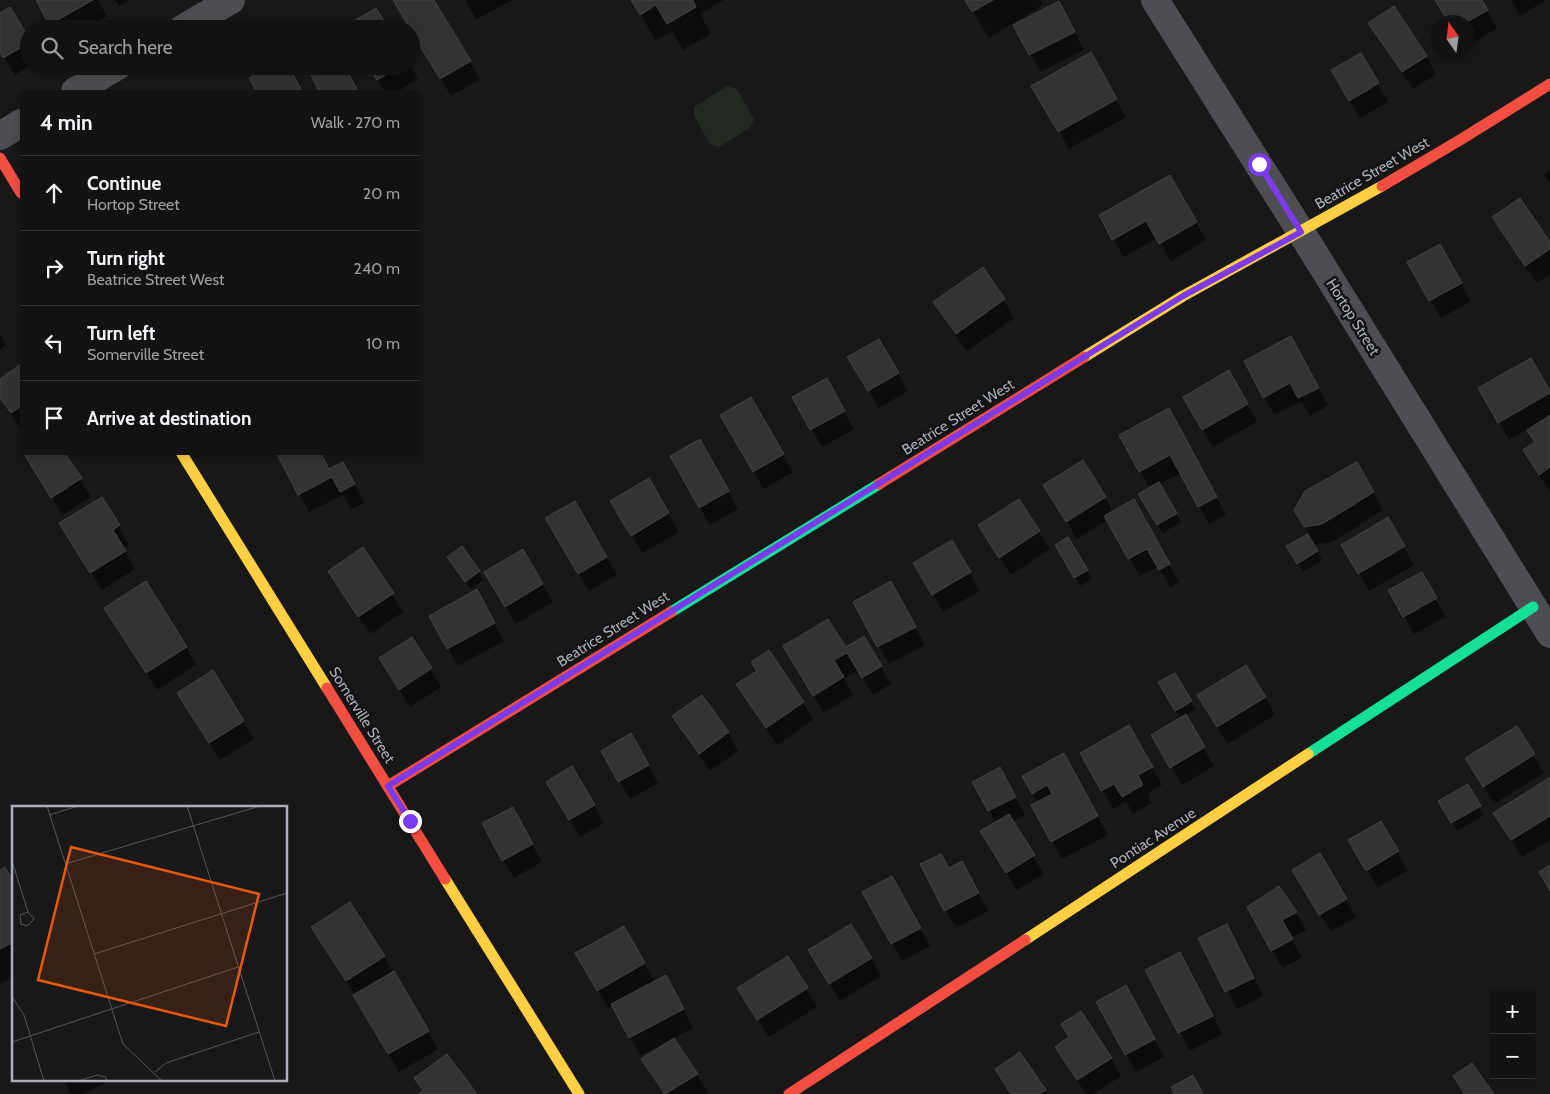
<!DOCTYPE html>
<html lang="en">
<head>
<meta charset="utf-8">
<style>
  :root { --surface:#121213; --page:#1f2021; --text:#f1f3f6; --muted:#9c9ea0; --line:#313233 }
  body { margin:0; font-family:Cabin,sans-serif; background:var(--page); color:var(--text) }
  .controls { position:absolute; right:15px; bottom:15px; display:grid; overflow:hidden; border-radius:0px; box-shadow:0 2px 8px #0003 }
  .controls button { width:45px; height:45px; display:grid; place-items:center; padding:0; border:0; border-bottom:1px solid var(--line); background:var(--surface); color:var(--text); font:25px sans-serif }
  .compass { position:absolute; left:1430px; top:15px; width:45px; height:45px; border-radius:50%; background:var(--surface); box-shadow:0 2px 8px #0003; rotate:346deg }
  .stop { position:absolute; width:15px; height:15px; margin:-11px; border:4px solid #7c3aed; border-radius:50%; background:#fff }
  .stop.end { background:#7c3aed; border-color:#fff; box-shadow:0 1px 5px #0008 }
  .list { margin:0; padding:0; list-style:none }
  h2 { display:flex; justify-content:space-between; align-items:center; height:65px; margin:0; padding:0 20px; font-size:21px }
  h2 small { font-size:16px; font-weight:400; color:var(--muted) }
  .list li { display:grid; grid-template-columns:32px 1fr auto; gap:15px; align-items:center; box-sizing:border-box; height:75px; padding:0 20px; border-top:1px solid var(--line) }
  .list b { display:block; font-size:19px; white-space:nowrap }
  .list p { margin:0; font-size:16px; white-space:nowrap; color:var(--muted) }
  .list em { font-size:16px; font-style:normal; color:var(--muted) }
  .icon { flex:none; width:28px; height:28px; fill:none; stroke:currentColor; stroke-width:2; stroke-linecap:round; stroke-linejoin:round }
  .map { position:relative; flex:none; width:1550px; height:1094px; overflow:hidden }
  .search { position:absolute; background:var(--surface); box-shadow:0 2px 8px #0003; left:20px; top:20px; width:400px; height:55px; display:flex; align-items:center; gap:12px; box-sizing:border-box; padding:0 18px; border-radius:28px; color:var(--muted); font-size:19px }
  .panel { position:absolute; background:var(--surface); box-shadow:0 2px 8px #0003; left:20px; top:90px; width:400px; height:365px; border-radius:0px }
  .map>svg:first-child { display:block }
  .green { fill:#222923 }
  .shadow { fill:#0007 }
  .building { fill:#333334; stroke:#414245 }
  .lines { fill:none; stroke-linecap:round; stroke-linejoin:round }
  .street { stroke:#4d4e51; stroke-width:28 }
  .fast { stroke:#16e098; stroke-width:11 }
  .slow { stroke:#ffcf43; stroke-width:11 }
  .jam { stroke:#f24e42; stroke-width:11 }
  .route { stroke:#7c3aed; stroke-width:6 }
  .labels { text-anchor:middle; stroke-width:5; stroke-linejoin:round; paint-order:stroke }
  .street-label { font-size:15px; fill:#abb0b8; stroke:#131314 }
  .inset-road { fill:none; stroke:#535559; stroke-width:1 }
  .view { fill:#e8590c; fill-opacity:0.15; stroke:#e8590c; stroke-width:2.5 }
  .inset-edge { fill:none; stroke:#abb0b8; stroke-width:2.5 }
</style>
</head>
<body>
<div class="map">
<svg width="1550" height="1094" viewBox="0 0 1550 1094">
  <rect width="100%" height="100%" fill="#181819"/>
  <!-- green -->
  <path class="green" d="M 727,86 L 737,89 L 754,119 L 750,128 L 719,147 L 710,144 L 694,116 L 694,107 Z"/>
  <!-- shadow -->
  <path class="shadow" d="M 37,0 L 98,0 L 107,16 L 84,29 L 53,29 Z
    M 115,0 L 129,0 L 119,6 Z
    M 394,0 L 433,0 L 480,79 L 451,96 Z
    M 465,0 L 513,0 L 476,19 Z
    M 632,0 L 724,0 L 700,14 L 711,34 L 683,50 L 672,31 L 656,41 Z
    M 966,0 L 1041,0 L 1043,5 L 989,38 Z
    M 1436,0 L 1481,0 L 1497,28 L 1468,46 L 1468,22 L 1449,22 Z
    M 1511,0 L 1546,0 L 1520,16 Z
    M 0,14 L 29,41 L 29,66 L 15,75 L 0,51 Z
    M 1069,21 L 1084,50 L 1040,72 L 1015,25 Z
    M 1380,41 L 1426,56 L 1436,74 L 1413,89 Z
    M 1090,54 L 1126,117 L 1069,149 L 1033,86 Z
    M 1361,54 L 1388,102 L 1360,118 L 1332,71 Z
    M 369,66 L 411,66 L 418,79 L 398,91 L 385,91 Z
    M 1550,170 L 1550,184 L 1544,174 Z
    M 1170,176 L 1206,240 L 1171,261 L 1157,238 L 1124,257 L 1100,216 Z
    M 1494,217 L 1550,244 L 1550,274 L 1537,283 Z
    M 1439,245 L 1471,301 L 1441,318 L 1409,262 Z
    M 982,269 L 1004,300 L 1014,318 L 967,351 L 945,321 L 935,303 Z
    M 0,334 L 6,345 L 0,349 Z
    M 879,340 L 908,391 L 879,408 L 849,357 Z
    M 1301,355 L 1328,406 L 1310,416 L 1301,401 L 1275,415 L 1264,397 Z
    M 1531,360 L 1550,393 L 1550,492 L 1535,468 L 1536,443 L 1528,429 L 1509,440 L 1480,389 Z
    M 21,366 L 21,429 L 0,398 L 0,380 Z
    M 1229,372 L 1257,422 L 1213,447 L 1184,397 Z
    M 826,380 L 854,429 L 822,447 L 794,398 Z
    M 751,398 L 793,472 L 764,489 L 722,415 Z
    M 1179,428 L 1226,515 L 1209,524 L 1181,473 L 1159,484 L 1181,522 L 1163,533 L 1140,495 L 1150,489 L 1140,471 Z
    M 699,441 L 738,509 L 710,525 L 671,457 Z
    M 25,454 L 63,454 L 91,497 L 62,515 Z
    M 279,454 L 321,454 L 329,470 L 353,481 L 364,503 L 351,509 L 343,495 L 309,512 Z
    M 1357,464 L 1383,510 L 1332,542 L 1313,545 L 1322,560 L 1303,572 L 1288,547 L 1309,534 L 1295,510 Z
    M 648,480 L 679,532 L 642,553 L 612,501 Z
    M 102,498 L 129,544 L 123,548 L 135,569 L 102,590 L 71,541 Z
    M 1105,498 L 1113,512 L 1133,501 L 1179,582 L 1170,587 L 1158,566 L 1140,576 L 1108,520 L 1077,539 L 1055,503 Z
    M 1019,501 L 1050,549 L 1011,575 L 990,543 Z
    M 574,503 L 617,575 L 589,591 L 547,519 Z
    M 1387,519 L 1414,565 L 1369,591 L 1343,545 Z
    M 1068,539 L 1092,579 L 1080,586 L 1056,546 Z
    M 951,542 L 980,591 L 943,612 L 915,563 Z
    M 363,549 L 403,612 L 370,634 L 329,571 Z
    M 522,551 L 553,602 L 516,624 L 486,572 Z
    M 454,566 L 479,571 L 484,580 L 471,589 Z
    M 1421,574 L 1446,617 L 1414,634 L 1390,591 Z
    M 901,601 L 925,645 L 889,664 L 855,602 Z
    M 486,609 L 504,641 L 458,666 L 448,649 Z
    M 116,626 L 186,647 L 196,665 L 157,690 Z
    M 411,638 L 441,687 L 410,707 L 390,676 Z
    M 864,638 L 891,684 L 873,695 L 858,670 L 844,679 L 853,695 L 824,713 L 795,664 L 845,649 Z
    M 1174,674 L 1196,710 L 1185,716 L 1214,766 L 1182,785 L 1153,735 L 1181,719 L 1160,683 Z
    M 738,685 L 803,702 L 813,720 L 777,745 L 748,702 Z
    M 702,697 L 728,733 L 738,751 L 710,771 L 684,734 L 674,716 Z
    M 1265,697 L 1275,715 L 1228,744 L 1209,714 Z
    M 189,711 L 243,721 L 254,739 L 220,760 Z
    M 1128,727 L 1162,785 L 1147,794 L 1152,803 L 1133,814 L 1126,801 L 1113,809 L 1081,753 Z
    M 1516,727 L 1544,773 L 1494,804 L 1477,776 Z
    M 631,735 L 658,783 L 630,799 L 602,751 Z
    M 572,768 L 604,823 L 580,837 L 548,782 Z
    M 1074,773 L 1108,835 L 1062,859 L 1052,841 L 1038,803 L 1024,777 Z
    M 974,782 L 1010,787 L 1025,815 L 1012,822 L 1044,874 L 1017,890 L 992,849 L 995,822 Z
    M 1550,782 L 1550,840 L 1522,857 L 1505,831 Z
    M 1467,786 L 1484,815 L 1457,831 L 1440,802 Z
    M 512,809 L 542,862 L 514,878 L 503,860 Z
    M 1380,823 L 1408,870 L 1378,888 L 1350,841 Z
    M 1320,855 L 1356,917 L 1331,932 L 1304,888 Z
    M 949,870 L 972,881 L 988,911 L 956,928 L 946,910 Z
    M 0,871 L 14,885 L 14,976 L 0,984 Z
    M 864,892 L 902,895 L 930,946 L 902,961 Z
    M 350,904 L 384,956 L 438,1049 L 399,1072 L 355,995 L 323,945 Z
    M 1249,908 L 1296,912 L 1306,930 L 1291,938 L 1302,958 L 1282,968 Z
    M 623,927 L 655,982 L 676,994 L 693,1028 L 673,1038 L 708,1092 L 705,1094 L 665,1094 L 643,1059 L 669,1042 L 668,1041 L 640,1056 L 613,1005 L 608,1008 L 577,954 Z
    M 1200,939 L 1237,943 L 1263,996 L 1237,1009 Z
    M 787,958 L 817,1007 L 769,1037 L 749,1006 Z
    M 871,958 L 881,976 L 840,1001 L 820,968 Z
    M 1147,971 L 1190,972 L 1222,1034 L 1190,1051 Z
    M 1135,1004 L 1164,1057 L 1136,1072 L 1126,1054 Z
    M 1111,1058 L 1121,1076 L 1094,1094 L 1086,1094 L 1067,1065 Z
    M 996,1070 L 1044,1090 L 1047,1094 L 1011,1094 Z
    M 63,1080 L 112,1080 L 82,1094 L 71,1094 Z"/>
  <!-- building -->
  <path class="building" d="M 36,0 L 93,0 L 49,25 Z
    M 393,0 L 434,0 L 471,61 L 440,79 L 411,31 L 411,29 L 410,29 Z
    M 631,0 L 693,0 L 696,7 L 667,24 L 656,5 L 640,15 Z
    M 965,0 L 993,0 L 972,12 Z
    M 1435,0 L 1482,0 L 1488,10 L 1467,22 L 1448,22 Z
    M 1059,1 L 1075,32 L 1029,55 L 1013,25 Z
    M 1394,6 L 1427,56 L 1402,72 L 1368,23 Z
    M 10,7 L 29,38 L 29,43 L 3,58 L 0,52 L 0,13 Z
    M 376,8 L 389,29 L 345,29 L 344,27 Z
    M 1091,52 L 1117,99 L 1058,132 L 1031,86 Z
    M 1361,53 L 1379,83 L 1349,101 L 1331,70 Z
    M 271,66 L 288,66 L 302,91 L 256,91 L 249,78 Z
    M 306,66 L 344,66 L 358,91 L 319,91 Z
    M 368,66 L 400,66 L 377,80 Z
    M 1170,175 L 1197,222 L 1159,244 L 1146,221 L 1112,240 L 1099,215 Z
    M 1520,198 L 1550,242 L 1550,249 L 1525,266 L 1492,217 Z
    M 1440,244 L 1462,283 L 1429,301 L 1407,262 Z
    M 983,267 L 1005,299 L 956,334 L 933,302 Z
    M 1291,336 L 1319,388 L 1298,398 L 1290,383 L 1263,398 L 1244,361 Z
    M 879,339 L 899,373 L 868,391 L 847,357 Z
    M 1531,358 L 1550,391 L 1550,393 L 1498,423 L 1478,388 Z
    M 21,364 L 21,406 L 11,413 L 0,398 L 0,379 Z
    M 1229,370 L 1248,404 L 1202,430 L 1183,397 Z
    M 827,378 L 845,411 L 810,430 L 792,397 Z
    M 751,397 L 784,454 L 753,472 L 720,415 Z
    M 1169,408 L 1217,497 L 1198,507 L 1170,455 L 1139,472 L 1119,435 Z
    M 1550,415 L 1550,467 L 1539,475 L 1523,450 L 1535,442 L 1527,430 Z
    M 700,439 L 729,491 L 699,508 L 670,456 Z
    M 24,454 L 65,454 L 82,478 L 51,498 Z
    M 277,454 L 321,454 L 329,469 L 343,462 L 355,484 L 340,492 L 332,477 L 298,495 Z
    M 1083,460 L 1106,497 L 1066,522 L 1043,485 Z
    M 1357,462 L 1374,492 L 1322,524 L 1304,527 L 1294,510 L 1305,491 Z
    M 649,478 L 669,513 L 631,536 L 610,501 Z
    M 1159,482 L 1177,513 L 1157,525 L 1138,494 Z
    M 102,497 L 120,525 L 113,530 L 126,551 L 90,573 L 59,523 Z
    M 1019,499 L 1040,531 L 999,558 L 978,525 Z
    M 1134,499 L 1170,564 L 1159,570 L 1147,549 L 1128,559 L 1104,516 Z
    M 575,501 L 607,557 L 578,574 L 545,518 Z
    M 1388,517 L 1405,546 L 1358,574 L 1341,545 Z
    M 1308,534 L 1318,551 L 1297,564 L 1286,546 Z
    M 1068,537 L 1088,570 L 1074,578 L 1055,545 Z
    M 952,540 L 971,572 L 932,595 L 913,563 Z
    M 462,546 L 480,571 L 465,582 L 447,557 Z
    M 363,547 L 394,593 L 358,617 L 328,571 Z
    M 523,549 L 543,584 L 505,607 L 484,572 Z
    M 1422,572 L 1437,598 L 1403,617 L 1388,590 Z
    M 146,581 L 187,647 L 146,673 L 104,608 Z
    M 891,581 L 916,627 L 877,647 L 853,602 Z
    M 477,589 L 495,623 L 447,649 L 429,616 Z
    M 828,619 L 846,647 L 864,636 L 882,666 L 862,678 L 847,653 L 834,660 L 844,677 L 813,696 L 783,646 Z
    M 412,637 L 432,668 L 399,690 L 379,658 Z
    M 769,650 L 804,702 L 766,728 L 736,684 L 757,671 L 751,662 Z
    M 1246,665 L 1266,697 L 1217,727 L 1197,695 Z
    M 213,670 L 244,721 L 209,743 L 177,693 Z
    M 1175,673 L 1192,701 L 1175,711 L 1158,682 Z
    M 702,695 L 729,732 L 699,754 L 672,716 Z
    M 1186,714 L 1205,747 L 1170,768 L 1151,735 Z
    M 1129,725 L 1153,767 L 1138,775 L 1143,785 L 1122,797 L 1114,784 L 1101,791 L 1080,753 Z
    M 1517,726 L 1535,754 L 1483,787 L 1465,758 Z
    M 631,733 L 649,765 L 618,782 L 601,751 Z
    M 1064,753 L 1098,816 L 1051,842 L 1031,805 L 1052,794 L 1047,785 L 1032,794 L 1022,776 Z
    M 572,766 L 595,805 L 569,820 L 546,782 Z
    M 1000,767 L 1016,797 L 988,811 L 972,782 Z
    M 1549,778 L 1550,780 L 1550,816 L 1511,840 L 1493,813 Z
    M 1468,784 L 1481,806 L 1451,823 L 1438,801 Z
    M 513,807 L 533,844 L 502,861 L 482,823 Z
    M 1009,814 L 1035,855 L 1006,873 L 980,831 Z
    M 1381,821 L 1399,851 L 1366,871 L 1348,840 Z
    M 1320,853 L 1347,899 L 1319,915 L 1292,870 Z
    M 941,854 L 949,868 L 962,861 L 979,893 L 944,911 L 920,864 Z
    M 1550,865 L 1550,891 L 1539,872 Z
    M 5,867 L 14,883 L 14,942 L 0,949 L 0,870 Z
    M 892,876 L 921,928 L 891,944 L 862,892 Z
    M 1279,886 L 1297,912 L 1282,920 L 1293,939 L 1271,951 L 1247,907 Z
    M 350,902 L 385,956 L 346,981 L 311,927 Z
    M 851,924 L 872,958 L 829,984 L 808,950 Z
    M 1227,924 L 1254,978 L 1225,992 L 1198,938 Z
    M 624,926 L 645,963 L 597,991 L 575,953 Z
    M 1180,952 L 1213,1016 L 1178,1033 L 1145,970 Z
    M 788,956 L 808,988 L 757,1020 L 737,988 Z
    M 394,971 L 429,1031 L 388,1054 L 353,995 Z
    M 666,975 L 684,1009 L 629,1038 L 611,1004 Z
    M 1126,985 L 1155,1039 L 1125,1055 L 1096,1002 Z
    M 1081,1011 L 1112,1058 L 1077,1080 L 1055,1047 L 1069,1037 L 1061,1024 Z
    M 674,1038 L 698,1074 L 665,1094 L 641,1059 Z
    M 1020,1052 L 1046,1090 L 1039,1094 L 1011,1094 L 995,1069 Z
    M 447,1054 L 477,1094 L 418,1094 L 423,1090 L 414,1078 Z
    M 1472,1063 L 1494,1094 L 1465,1094 L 1453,1076 Z
    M 1193,1075 L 1203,1094 L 1174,1094 L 1171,1087 Z"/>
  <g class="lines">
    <!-- street -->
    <path class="street" d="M 1155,0 L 1301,232 L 1550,634
      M 182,29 L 231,0
      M 75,91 L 118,66
      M 0,136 L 21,123"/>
    <!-- fast -->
    <path class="fast" d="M 671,612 L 879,484
      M 1308,754 L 1533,607"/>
    <!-- slow -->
    <path class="slow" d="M 1084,357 L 1183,296 L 1382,186
      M 182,454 L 327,688
      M 445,879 L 579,1094
      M 1025,940 L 1308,754"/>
    <!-- jam -->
    <path class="jam" d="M 0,158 L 21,193
      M 1382,186 L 1460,140 L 1550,84
      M 879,484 L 1084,357
      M 327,688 L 445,879
      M 388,786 L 671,612
      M 789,1094 L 1025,940"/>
  </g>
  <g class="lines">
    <!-- route -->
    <path class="route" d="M 410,821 L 388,786 L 1183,296 L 1301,232 L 1259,164"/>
  </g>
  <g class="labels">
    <!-- street labels -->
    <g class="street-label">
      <text transform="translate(1372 173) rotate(-30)" y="5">Beatrice Street West</text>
      <text transform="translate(1353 317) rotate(58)" y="5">Hortop Street</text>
      <text transform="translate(958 417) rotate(-32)" y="5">Beatrice Street West</text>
      <text transform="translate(613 629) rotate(-32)" y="5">Beatrice Street West</text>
      <text transform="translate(362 715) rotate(58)" y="5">Somerville Street</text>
      <text transform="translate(1153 838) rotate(-33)" y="5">Pontiac Avenue</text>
    </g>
  </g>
  <!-- overview -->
  <g transform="translate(12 806)">
    <rect width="275" height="275" fill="#181819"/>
    <path class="inset-road" d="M 35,0 L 111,238 L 150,275M 175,0 L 263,275M 37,9 L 66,0M 0,55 L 16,106 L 22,113 L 15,120 L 9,118 L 8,109 L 16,106M 53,58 L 248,0M 82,148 L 275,87M 0,191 L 12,209 L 32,275M 0,236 L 226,161M 143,266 L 154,257 L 247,226M 66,275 L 85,269 L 94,271 L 95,275"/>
    <path class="view" d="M 59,41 L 247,88 L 214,220 L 26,174 Z"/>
    <rect width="275" height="275" class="inset-edge"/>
  </g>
</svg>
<div class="controls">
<button>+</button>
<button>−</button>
</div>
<svg class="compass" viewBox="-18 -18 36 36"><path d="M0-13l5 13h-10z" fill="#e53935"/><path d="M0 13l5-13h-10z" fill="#9c9ea0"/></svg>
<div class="stop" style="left:1259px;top:164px"></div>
<div class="stop end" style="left:410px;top:821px"></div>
<div class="search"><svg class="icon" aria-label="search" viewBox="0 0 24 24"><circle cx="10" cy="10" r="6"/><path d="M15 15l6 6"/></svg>Search here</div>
<section class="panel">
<h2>4 min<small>Walk · 270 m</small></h2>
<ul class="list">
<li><svg class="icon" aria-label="ahead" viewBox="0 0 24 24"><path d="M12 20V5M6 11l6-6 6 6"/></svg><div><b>Continue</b><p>Hortop Street</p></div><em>20 m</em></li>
<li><svg class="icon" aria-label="right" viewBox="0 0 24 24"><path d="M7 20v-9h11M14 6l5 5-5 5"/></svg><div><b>Turn right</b><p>Beatrice Street West</p></div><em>240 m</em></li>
<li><svg class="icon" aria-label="left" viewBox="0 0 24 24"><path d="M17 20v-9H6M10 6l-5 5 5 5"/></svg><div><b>Turn left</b><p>Somerville Street</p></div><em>10 m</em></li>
<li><svg class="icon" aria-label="arrive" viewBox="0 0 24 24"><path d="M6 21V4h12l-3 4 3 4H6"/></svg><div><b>Arrive at destination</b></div></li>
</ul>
</section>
</div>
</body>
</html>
